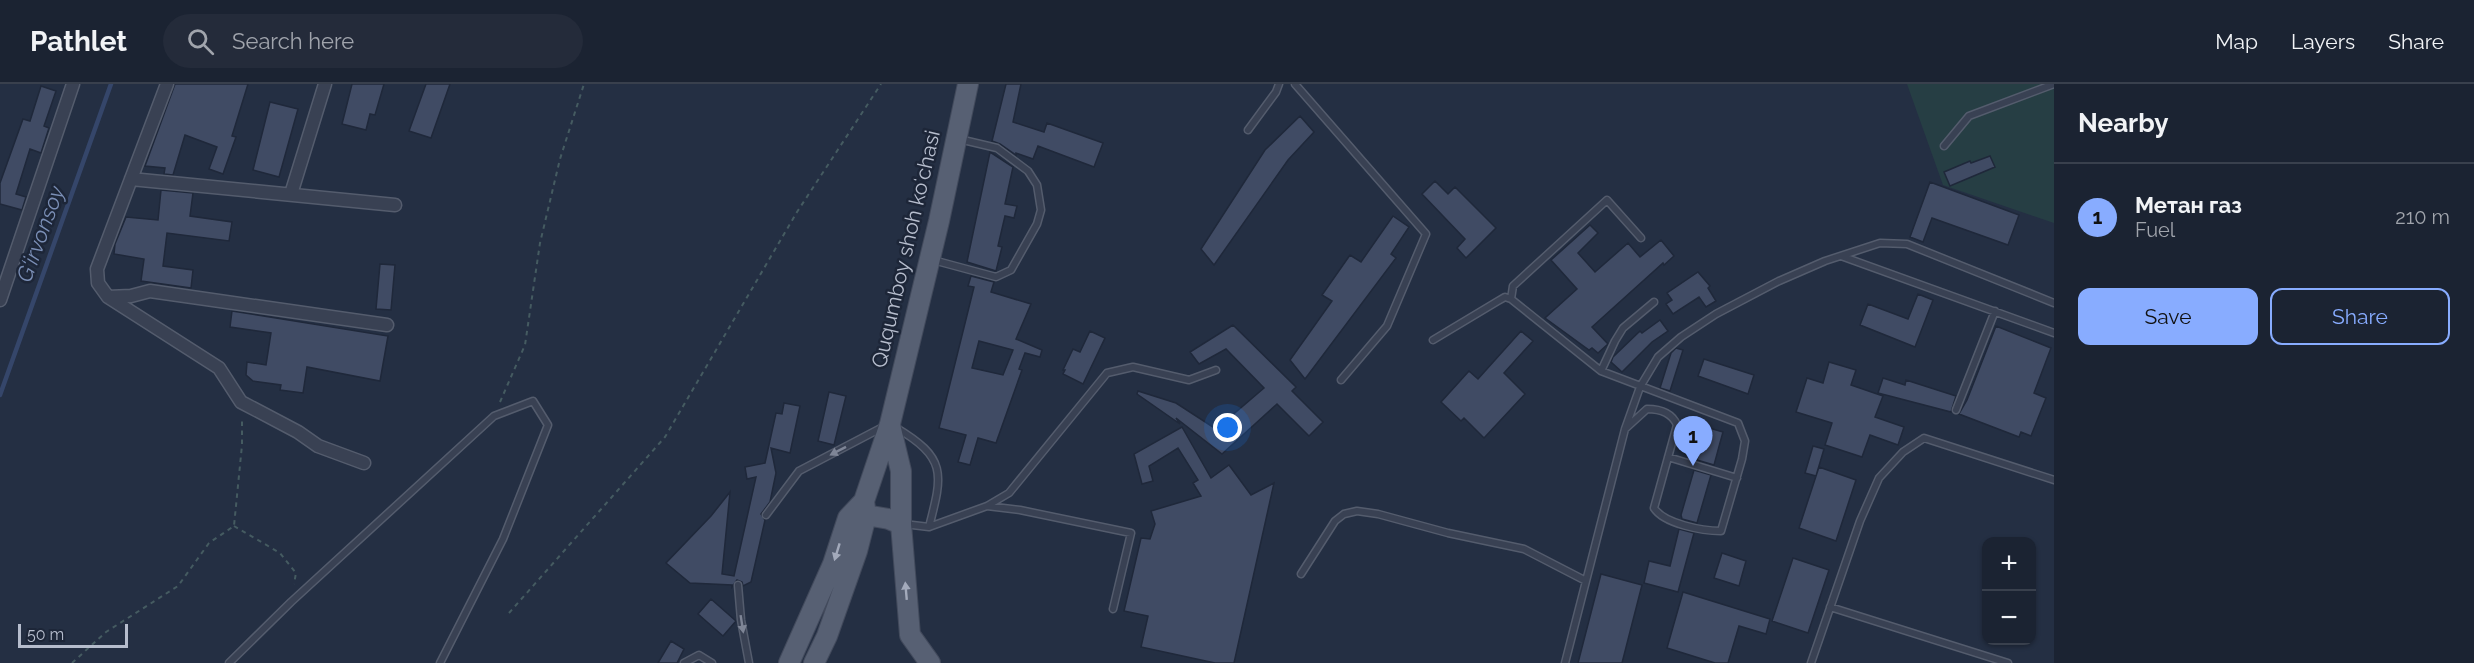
<!DOCTYPE html>
<html lang="en">
<head>
<meta charset="utf-8">
<style>
  :root { --surface:#1b2332; --page:#242b3a; --text:#f1f3f6; --muted:#a0a4ac; --line:#39404d; --accent:#88acff }
  body { margin:0; font-family:Raleway,sans-serif; background:var(--page); color:var(--text) }
  .controls { position:absolute; right:18px; bottom:18px; display:grid; overflow:hidden; border-radius:12px; box-shadow:0 2px 4px #0004 }
  .controls button { width:54px; height:54px; display:grid; place-items:center; padding:0; border:0; border-bottom:2px solid var(--line); background:var(--surface); color:var(--text); font:30px sans-serif }
  .scale { position:absolute; left:18px; bottom:15px; width:110px; box-sizing:border-box; padding-left:6px; border:3px solid #b6bdcd; border-top:0; font-size:16px; line-height:21px; white-space:nowrap; color:#b6bdcd; -webkit-text-stroke:4px #1d2638; paint-order:stroke }
  .you { position:absolute; left:1228px; top:344px; width:21px; height:21px; margin:-15px; border:4px solid #fff; border-radius:50%; background:#1a73e8; box-shadow:0 0 0 9px #1a73e833 }
  .badge { display:grid; place-items:center; width:39px; height:39px; border-radius:50%; background:var(--accent); color:#111; font-size:20px; font-weight:700 }
  .pin { position:absolute; translate:-50% -50px; filter:drop-shadow(0 2px 3px #0008) }
  .pin::after { content:''; position:absolute; top:32px; width:21px; height:18px; background:inherit; clip-path:polygon(0 0,100% 0,50% 100%) }
  .list { margin:0; padding:0; list-style:none }
  h2 { display:flex; justify-content:space-between; align-items:center; height:78px; margin:0; padding:0 24px; font-size:26px }
  h2 small { font-size:20px; font-weight:400; color:var(--muted) }
  .list li { display:grid; grid-template-columns:39px 1fr auto; gap:18px; align-items:center; box-sizing:border-box; height:108px; padding:0 24px; border-top:2px solid var(--line) }
  .list b { display:block; font-size:22px; white-space:nowrap }
  .list p { margin:0; font-size:20px; white-space:nowrap; color:var(--muted) }
  .list em { font-size:20px; font-style:normal; color:var(--muted) }
  .actions { display:flex; gap:12px; padding:18px 24px }
  .actions a { flex:1; padding:14px 0; border:2px solid var(--accent); border-radius:12px; text-align:center; font-size:21px; color:var(--accent) }
  .actions .main { background:var(--accent); color:#111 }
  .icon { flex:none; width:33px; height:33px; fill:none; stroke:currentColor; stroke-width:2; stroke-linecap:round; stroke-linejoin:round }
  .map { position:relative; flex:none; width:2054px; height:579px; overflow:hidden }
  header { display:flex; align-items:center; gap:36px; box-sizing:border-box; height:84px; padding:0 30px; background:var(--surface); border-bottom:2px solid var(--line) }
  header strong { font-size:28px }
  nav { display:flex; gap:33px; margin-inline-start:auto; font-size:21px }
  .search { width:420px; height:54px; background:var(--page); display:flex; align-items:center; gap:15px; box-sizing:border-box; padding:0 21px; border-radius:33px; color:var(--muted); font-size:22px }
  main { display:flex }
  aside { flex:1; background:var(--surface) }
  .map>svg:first-child { display:block }
  .garden { fill:#263e44 }
  .lines { fill:none; stroke-linecap:round; stroke-linejoin:round }
  .stream { stroke:#35466a; stroke-width:4.5 }
  .building { fill:#404b64; stroke:#1f283a; stroke-width:1.5; fill-rule:evenodd }
  .service-casing { stroke:#545c6d; stroke-width:9 }
  .minor-casing { stroke:#545c6d; stroke-width:15 }
  .primary-casing { stroke:#424a5c; stroke-width:22 }
  .path { stroke:#455b61; stroke-width:2; stroke-dasharray:4.5 4.5; stroke-linecap:butt }
  .service { stroke:#394153; stroke-width:6 }
  .minor { stroke:#394153; stroke-width:12 }
  .primary { stroke:#576073; stroke-width:20 }
  .oneway { fill:#7e8596 }
  .oneway2 { fill:#a3aabb }
  .labels { text-anchor:middle; stroke-width:5; stroke-linejoin:round; paint-order:stroke }
  .street-label { font-size:21px; fill:#b6bdcd; stroke:#1d2638 }
  .water-label { font-size:22px; font-style:italic; fill:#7b8fb6; stroke:#1d2638 }
</style>
</head>
<body>
<header>
<strong>Pathlet</strong>
<div class="search"><svg class="icon" aria-label="search" viewBox="0 0 24 24"><circle cx="10" cy="10" r="6"/><path d="M15 15l6 6"/></svg>Search here</div>
<nav><a>Map</a><a>Layers</a><a>Share</a></nav>
</header>
<main>
<div class="map">
<svg width="2054" height="579" viewBox="0 0 2054 579">
  <rect width="100%" height="100%" fill="#242f43"/>
  <!-- garden -->
  <path class="garden" d="M 1907,0 L 2054,0 L 2054,139 L 1943,101 Z"/>
  <g class="lines">
    <!-- stream -->
    <path class="stream" d="M 0,311 L 111,0"/>
  </g>
  <!-- building -->
  <path class="building" d="M 175,0 L 248,0 L 232,52 L 236,53 L 223,90 L 209,85 L 217,63 L 185,51 L 173,91 L 164,90 L 165,84 L 145,82 Z
    M 352,0 L 384,0 L 375,31 L 370,30 L 366,46 L 342,40 Z
    M 426,0 L 450,0 L 431,54 L 409,47 Z
    M 1006,0 L 1021,0 L 1013,38 L 1044,48 L 1047,39 L 1103,59 L 1094,83 L 1038,62 L 1033,75 L 1016,69 L 1016,71 L 1000,60 L 992,57 Z
    M 41,2 L 56,7 L 44,42 L 49,44 L 41,69 L 30,65 L 16,110 L 26,113 L 22,126 L 0,120 L 0,99 L 23,35 L 30,37 Z
    M 270,18 L 298,25 L 279,93 L 253,86 Z
    M 1300,32 L 1314,48 L 1288,76 L 1214,181 L 1201,165 L 1265,66 Z
    M 990,68 L 1013,83 L 1005,120 L 1017,122 L 1014,134 L 1005,132 L 998,162 L 1002,163 L 996,187 L 967,178 Z
    M 1990,72 L 1995,83 L 1950,102 L 1944,88 L 1970,77 L 1971,79 Z
    M 1435,97 L 1448,110 L 1455,103 L 1496,144 L 1466,174 L 1457,164 L 1465,155 L 1422,110 Z
    M 1930,98 L 2019,131 L 2008,161 L 1932,134 L 1923,158 L 1910,153 Z
    M 161,106 L 193,109 L 190,132 L 232,138 L 229,157 L 167,149 L 163,182 L 193,186 L 191,204 L 141,197 L 144,175 L 114,170 L 115,160 L 126,133 L 158,136 Z
    M 1393,132 L 1409,143 L 1391,170 L 1396,174 L 1305,295 L 1290,276 L 1332,217 L 1322,211 L 1350,171 L 1361,178 Z
    M 1590,141 L 1598,149 L 1578,169 L 1595,188 L 1628,159 L 1640,173 L 1661,156 L 1674,172 L 1664,181 L 1663,179 L 1592,243 L 1608,260 L 1598,269 L 1592,264 L 1589,266 L 1545,234 L 1577,205 L 1551,176 Z
    M 380,180 L 395,181 L 391,226 L 376,225 Z
    M 1698,188 L 1710,202 L 1708,204 L 1716,217 L 1706,223 L 1699,213 L 1673,230 L 1666,220 L 1672,216 L 1667,209 Z
    M 971,192 L 994,198 L 991,208 L 1031,220 L 1016,255 L 1042,266 L 1040,273 L 1025,269 L 1019,285 L 1022,286 L 996,359 L 978,354 L 970,381 L 958,378 L 966,351 L 939,344 L 974,203 L 968,202 ZM 979,257 L 1013,266 L 1003,291 L 972,284 Z
    M 1918,210 L 1933,216 L 1915,263 L 1860,241 L 1868,220 L 1908,235 Z
    M 232,227 L 388,252 L 380,297 L 307,283 L 303,309 L 280,306 L 281,301 L 253,297 L 246,291 L 247,278 L 266,281 L 271,249 L 230,243 Z
    M 1660,236 L 1668,247 L 1652,258 L 1622,288 L 1611,278 L 1613,273 L 1640,247 L 1642,249 Z
    M 1233,241 L 1296,303 L 1292,307 L 1323,338 L 1309,352 L 1277,320 L 1222,370 L 1176,334 L 1180,340 L 1137,310 L 1138,307 L 1176,319 L 1216,345 L 1264,304 L 1226,265 L 1199,280 L 1190,268 Z
    M 1996,242 L 2051,264 L 2034,309 L 2046,314 L 2031,352 L 2021,348 L 2019,353 L 1959,330 L 1967,316 Z
    M 1090,247 L 1105,254 L 1083,300 L 1063,290 L 1065,286 L 1063,286 L 1073,265 L 1080,268 Z
    M 1521,247 L 1533,257 L 1504,289 L 1525,310 L 1484,354 L 1464,334 L 1461,337 L 1441,318 L 1469,287 L 1478,295 Z
    M 1676,264 L 1683,266 L 1670,307 L 1660,304 L 1671,269 Z
    M 1704,275 L 1754,291 L 1748,310 L 1698,292 Z
    M 1829,278 L 1856,286 L 1851,301 L 1883,312 L 1875,333 L 1904,343 L 1898,361 L 1870,351 L 1862,373 L 1825,361 L 1832,339 L 1796,328 L 1807,294 L 1823,299 Z
    M 1883,294 L 1905,301 L 1906,296 L 1956,312 L 1951,328 L 1878,309 Z
    M 829,308 L 846,312 L 834,361 L 818,357 Z
    M 784,319 L 800,322 L 790,369 L 771,364 L 776,389 L 770,418 L 761,430 L 765,436 L 751,498 L 743,502 L 742,498 L 737,496 L 732,503 L 732,501 L 690,499 L 666,479 L 711,432 L 730,408 L 722,490 L 734,492 L 756,393 L 747,395 L 745,383 L 765,379 L 776,329 L 782,330 Z
    M 1182,343 L 1211,394 L 1229,381 L 1251,411 L 1274,399 L 1234,579 L 1215,579 L 1141,563 L 1148,532 L 1124,527 L 1141,454 L 1150,455 L 1155,440 L 1151,427 L 1201,412 L 1193,399 L 1198,396 L 1178,364 L 1149,382 L 1153,397 L 1142,400 L 1134,370 Z
    M 1706,343 L 1723,348 L 1714,381 L 1697,376 Z
    M 1813,362 L 1824,365 L 1816,392 L 1805,389 Z
    M 1819,383 L 1856,396 L 1836,457 L 1799,444 Z
    M 1694,386 L 1711,391 L 1697,439 L 1682,435 L 1681,431 Z
    M 1679,445 L 1694,449 L 1678,508 L 1644,499 L 1649,477 L 1670,482 Z
    M 1722,469 L 1746,477 L 1739,502 L 1714,494 Z
    M 1793,474 L 1829,486 L 1808,549 L 1772,537 Z
    M 1601,490 L 1642,501 L 1622,579 L 1578,579 Z
    M 1683,508 L 1770,535 L 1766,550 L 1739,542 L 1728,579 L 1715,579 L 1667,564 Z
    M 711,515 L 736,537 L 723,552 L 698,530 Z
    M 671,557 L 684,565 L 677,579 L 658,579 Z"/>
  <g class="lines">
    <!-- service casing -->
    <g class="service-casing">
      <path id="service" d="M 1295,0 L 1426,150 L 1387,242 L 1341,296
        M 1248,46 L 1276,8 L 1279,0
        M 1944,62 L 1969,32 L 2054,0
        M 1841,172 L 2054,249
        M 933,176 L 996,193 L 1011,186 L 1037,140 L 1041,126 L 1037,101 L 1028,87 L 997,64 L 959,55
        M 1433,256 L 1498,217 L 1505,213 L 1511,215
        M 1601,287 L 1615,257 L 1623,244 L 1654,218
        M 1956,326 L 1995,227
        M 895,343 C 947,374 943,389 929,443
        M 1625,345 L 1647,325 C 1660,325 1672,329 1677,341 L 1654,424 C 1664,440 1703,447 1721,447 L 1742,375 L 1745,357 L 1738,339 L 1601,287 L 1511,215 L 1513,202 L 1607,116 L 1641,154
        M 1668,373 L 1737,394
        M 987,422 L 1020,426 L 1131,449 L 1113,525
        M 766,431 L 799,387 L 883,343
        M 904,440 L 929,443 L 987,422 L 1009,409 L 1107,289 L 1133,283 L 1189,296 L 1216,286
        M 1301,490 L 1335,437 L 1344,430 L 1357,427 L 1378,430 L 1448,449 L 1524,465 L 1586,497
        M 738,501 L 741,536 L 749,579
        M 1830,523 L 2008,579
        M 229,579 L 291,518 L 494,332 L 533,317 L 548,341 L 503,455 L 440,579
        M 684,579 L 699,571 L 712,579
        M 1565,579 L 1625,345 L 1640,303 L 1658,273 L 1681,253 L 1716,230 L 1779,197 L 1825,177 L 1880,159 L 1907,160 L 2054,219
        M 1811,579 L 1860,437 L 1879,394 L 1903,368 L 1924,354 L 2054,396"/>
    </g>
    <!-- minor casing -->
    <g class="minor-casing">
      <path id="minor" d="M 167,0 L 97,185 L 98,199 L 108,213 L 219,284 L 241,318 L 298,348 L 318,362 L 364,379
        M 131,95 L 395,121
        M 291,110 L 325,0
        M 108,213 L 131,212 L 150,207 L 387,241
        M 0,216 L 73,0"/>
    </g>
    <!-- primary casing -->
    <g class="primary-casing">
      <path id="primary" d="M 890,341 L 901,387 L 901,440 L 910,551 L 930,579
        M 854,429 L 889,435 L 901,440
        M 789,579 L 833,480 L 848,434 L 864,417 L 890,340 L 939,137 L 968,0
        M 814,579 L 827,552 L 857,467 L 866,432 L 864,417"/>
    </g>
    <!-- path -->
    <path class="path" d="M 500,318 L 525,261 L 540,159 L 560,75 L 584,0
      M 234,442 L 280,469 L 296,489 L 294,500
      M 509,529 L 665,353 L 797,128 L 881,0
      M 72,579 L 106,548 L 178,502 L 209,459 L 234,442 L 242,361 L 242,333"/>
    <!-- service -->
    <use href="#service" class="service"/>
    <!-- minor -->
    <use href="#minor" class="minor"/>
    <!-- primary -->
    <use href="#primary" class="primary"/>
  </g>
  <!-- one-way arrows -->
  <defs><path id="oneway-solid" d="M-6-.8H1V-3.2L6.5 0L1 3.2V.8H-6Z" transform="scale(1.5)"/></defs>
  <g class="oneway">
    <use href="#oneway-solid" transform="translate(838 367) rotate(153)"/>
    <use href="#oneway-solid" transform="translate(742 540) rotate(81)"/>
  </g>
  <g class="oneway2">
    <use href="#oneway-solid" transform="translate(837 468) rotate(107)"/>
    <use href="#oneway-solid" transform="translate(906 507) rotate(-95)"/>
  </g>
  <g class="labels">
    <!-- street labels -->
    <g class="street-label">
      <text transform="translate(906 165) rotate(-77)" y="7">Ququmboy shoh koʻchasi</text>
    </g>
    <!-- water labels -->
    <g class="water-label">
      <text transform="translate(40 150) rotate(-70)" y="8">G‘irvonsoy</text>
    </g>
  </g>
</svg>
<div class="controls">
<button>+</button>
<button>−</button>
</div>
<div class="scale">50 m</div>
<div class="you"></div>
<div class="pin badge" style="left:1693px;top:382px">1</div>
</div>
<aside>
<h2>Nearby<small></small></h2>
<ul class="list">
<li><span class="badge">1</span><div><b>Метан газ</b><p>Fuel</p></div><em>210 m</em></li>
</ul>
<div class="actions"><a class="main">Save</a><a>Share</a></div>
</aside>
</main>
</body>
</html>
